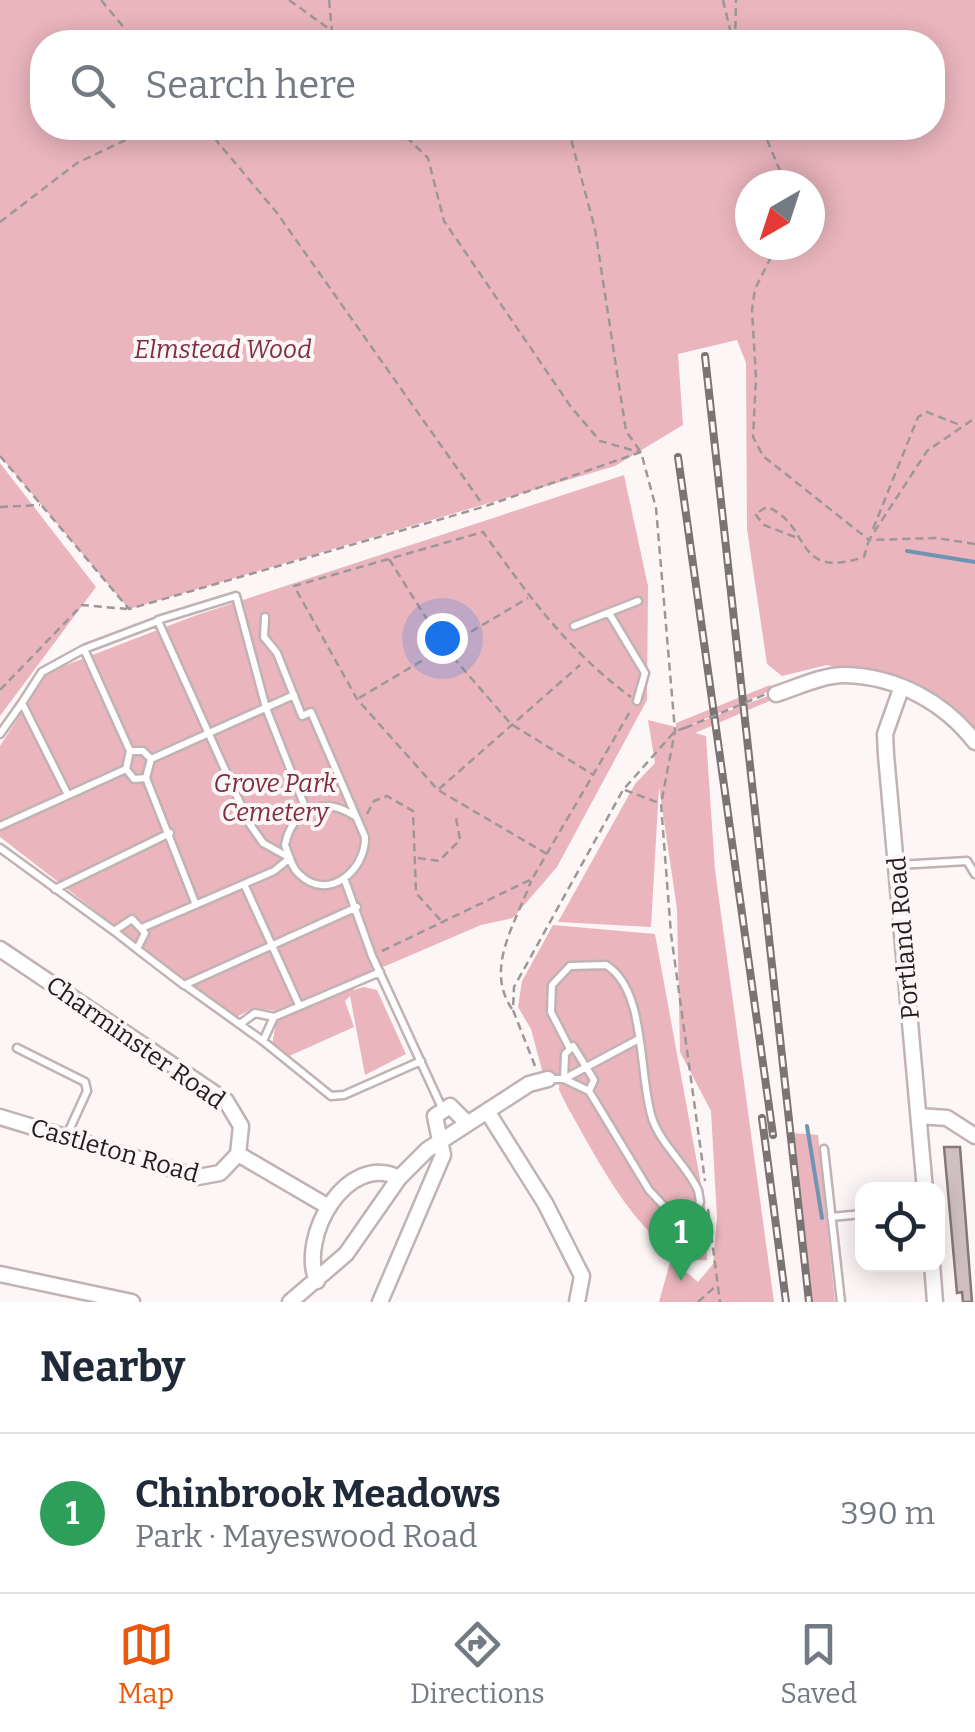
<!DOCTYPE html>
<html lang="en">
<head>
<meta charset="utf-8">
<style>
  :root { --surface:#fff; --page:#f2f2f3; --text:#1f2937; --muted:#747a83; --line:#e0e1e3; --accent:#ea580c }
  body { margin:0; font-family:Bitter,serif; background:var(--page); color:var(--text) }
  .controls { position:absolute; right:30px; bottom:30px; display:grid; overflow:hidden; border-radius:20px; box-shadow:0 5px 25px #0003 }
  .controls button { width:90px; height:90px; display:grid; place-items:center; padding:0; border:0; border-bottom:2px solid var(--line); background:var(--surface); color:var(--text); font:50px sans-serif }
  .compass { position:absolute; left:735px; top:170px; width:90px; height:90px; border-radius:50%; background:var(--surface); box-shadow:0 5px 25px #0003; rotate:219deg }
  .you { position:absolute; left:442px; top:638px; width:35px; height:35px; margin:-25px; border:8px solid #fff; border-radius:50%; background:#1a73e8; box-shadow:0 0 0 15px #1a73e833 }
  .badge { display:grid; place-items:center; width:65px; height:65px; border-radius:50%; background:var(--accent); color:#fff; font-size:32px; font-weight:700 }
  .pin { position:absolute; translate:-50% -82px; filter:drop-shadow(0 2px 5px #0008) }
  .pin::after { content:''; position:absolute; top:52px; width:35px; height:30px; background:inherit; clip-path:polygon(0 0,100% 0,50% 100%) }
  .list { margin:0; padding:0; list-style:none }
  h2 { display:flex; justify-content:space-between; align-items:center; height:130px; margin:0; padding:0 40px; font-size:42px }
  h2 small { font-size:32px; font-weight:400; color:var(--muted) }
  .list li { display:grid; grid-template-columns:65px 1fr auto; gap:30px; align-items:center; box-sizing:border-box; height:160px; padding:0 40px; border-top:2px solid var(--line) }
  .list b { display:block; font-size:38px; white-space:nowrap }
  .list p { margin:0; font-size:32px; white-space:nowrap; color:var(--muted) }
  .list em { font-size:32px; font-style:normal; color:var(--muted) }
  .icon { flex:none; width:55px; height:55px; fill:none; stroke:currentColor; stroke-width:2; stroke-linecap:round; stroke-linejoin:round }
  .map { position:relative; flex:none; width:975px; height:1302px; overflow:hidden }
  .search { position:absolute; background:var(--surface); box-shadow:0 5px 25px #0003; left:30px; right:30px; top:30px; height:110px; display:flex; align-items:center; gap:25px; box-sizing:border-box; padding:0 35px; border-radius:40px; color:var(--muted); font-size:38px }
  .sheet { height:290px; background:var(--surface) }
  nav { display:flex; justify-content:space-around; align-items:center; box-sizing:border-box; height:140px; border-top:2px solid var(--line); background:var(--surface); font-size:28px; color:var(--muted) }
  nav a { display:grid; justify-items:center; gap:5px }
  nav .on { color:var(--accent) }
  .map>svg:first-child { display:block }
  .green { fill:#eab5bd; fill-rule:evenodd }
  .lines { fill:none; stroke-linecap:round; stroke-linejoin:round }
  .stream { stroke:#7094b3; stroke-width:4 }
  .building { fill:#cfbfc1; stroke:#86787a; stroke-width:2.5 }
  .lane-casing { stroke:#c1b2b4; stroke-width:11 }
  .street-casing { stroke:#c1b2b4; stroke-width:19 }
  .path { stroke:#9d9798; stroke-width:2.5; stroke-dasharray:8 5; stroke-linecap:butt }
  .lane { stroke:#fff; stroke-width:6 }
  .street { stroke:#fff; stroke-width:14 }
  .rail-casing { stroke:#7a7475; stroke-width:8 }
  .rail { stroke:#fdf6f7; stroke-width:4; stroke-dasharray:11; stroke-linecap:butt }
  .path-bridge { stroke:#9d9798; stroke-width:2.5; stroke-dasharray:8 5; stroke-linecap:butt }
  .labels { text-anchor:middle; stroke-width:8; stroke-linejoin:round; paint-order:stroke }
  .park-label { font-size:25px; font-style:italic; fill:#7e2d42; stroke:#fdf6f7 }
  .street-label { font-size:25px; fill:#211c1d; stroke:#fdf6f7 }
</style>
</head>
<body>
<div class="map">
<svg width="975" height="1302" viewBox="0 0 975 1302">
  <rect width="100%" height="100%" fill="#fdf6f7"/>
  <!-- green -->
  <path class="green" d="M 0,0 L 975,0 L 975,739 L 949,706 L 907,686 L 827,665 L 782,676 L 767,664 L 747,529 L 746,363 L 737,340 L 678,354 L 683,425 L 615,466 L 129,609 L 0,456 ZM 42,42 L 932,42 L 932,128 L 42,128 ZM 750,185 L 810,185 L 810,245 L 750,245 Z
    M 0,463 L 96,587 L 0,716 Z
    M 624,475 L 648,586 L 647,700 L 557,867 L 513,918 L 481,925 L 367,974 L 353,990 L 364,987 L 377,990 L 406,1054 L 365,1075 L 350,996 L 345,1001 L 354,1027 L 287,1057 L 272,1045 L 278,1011 L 255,1008 L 234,1018 L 0,837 L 0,746 L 48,672 L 194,616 Z
    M 770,685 L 772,690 L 681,729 L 773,694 L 774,699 L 695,733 L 706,736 L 715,870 L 774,1302 L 659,1302 L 671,1259 L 698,1282 L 713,1264 L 717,1218 L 711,1111 L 680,1052 L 677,909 L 659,787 L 651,927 L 558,922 L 635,784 L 655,763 L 648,720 L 676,727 L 676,723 Z
    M 553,925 L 655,934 L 705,1206 L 707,1260 C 649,1267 594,1152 568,1108 L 559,1090 L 560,1075 L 543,1074 L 531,1029 L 518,1007 L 522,981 Z
    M 792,1133 L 818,1135 L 835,1302 L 813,1302 Z"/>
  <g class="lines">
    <!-- stream -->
    <path class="stream" d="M 907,551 L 975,562
      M 807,1126 L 822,1218"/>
  </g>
  <!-- building -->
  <path class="building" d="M 944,1147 L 960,1147 L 972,1302 L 963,1302 L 962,1292 L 957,1293 Z"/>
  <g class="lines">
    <!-- lane casing -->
    <g class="lane-casing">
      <path id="lane" d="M 609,613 L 645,673 L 637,701
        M 265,617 L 264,637 L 277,653 L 302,716 L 311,712 L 365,837 C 366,870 328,903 299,874 C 291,867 289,855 285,845 C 292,810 323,796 353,815
        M 158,620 L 236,596 L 266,708 L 307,812
        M 574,626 L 638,601
        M 0,734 L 22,703
        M 130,751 L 84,649 L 158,621 L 249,823 L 263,843 L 290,858 L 274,871 L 144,927
        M 126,769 L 130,751 L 143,751 L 151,759
        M 146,778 L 196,905
        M 68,795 L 22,703 L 42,672 L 84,649
        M 0,826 L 126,769 L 134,779 L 146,778 L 151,759 L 294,695
        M 0,848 L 114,931 L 132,919 L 145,933 L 137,949 L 184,985 L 357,907
        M 898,865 L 967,861 L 975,874
        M 344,878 L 372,956 L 442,1108
        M 244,884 L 299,1005
        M 55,889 L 170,833
        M 114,931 L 137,949
        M 185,985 L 263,1041 L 274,1017 L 380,972
        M 240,1024 L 255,1013 L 274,1017
        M 263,1041 L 331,1096 L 344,1095 L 421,1061
        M 573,1046 L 594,1080 L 589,1091 L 564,1079 L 565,1054 Z
        M 569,1047 L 551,1012 L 552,985 L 570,966 L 606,965 C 647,990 638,1074 652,1118 C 661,1145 686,1164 698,1190 L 700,1202 L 692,1217 L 675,1218 L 649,1190 L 589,1091
        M 17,1048 L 85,1082 L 87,1091 L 66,1137
        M 549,1079 L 564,1079 L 637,1040
        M 824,1149 L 841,1302
        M 831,1217 L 862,1214"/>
    </g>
    <!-- street casing -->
    <g class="street-casing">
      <path id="street" d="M 901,689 L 885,734 L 886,755 L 925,1190
        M 776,694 C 798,687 822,675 845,675 C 897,676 945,703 975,742
        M 0,949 L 226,1101 L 241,1126 L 238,1154
        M 487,1111 L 545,1203 L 582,1276 L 577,1302
        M 919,1116 L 947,1118 L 975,1136
        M 0,1117 L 198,1177 L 220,1173 L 238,1154 L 327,1206
        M 932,1264 L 935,1302
        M 0,1274 L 132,1302
        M 317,1281 C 298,1237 347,1151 399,1178
        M 290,1302 L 346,1254 L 399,1178 L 427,1150 L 529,1084 L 548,1079
        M 380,1302 L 443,1155 L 435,1116 L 450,1106 L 467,1123"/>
    </g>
    <!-- path -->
    <path class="path" d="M 101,0 L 136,42
      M 289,0 L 332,31 L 312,42
      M 329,0 L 332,31 L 523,42
      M 723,0 L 733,42
      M 333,33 L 340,42
      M 735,42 L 736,0
      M 206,128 L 277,213 L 483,505
      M 397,128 L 428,158 L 444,221 L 571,407 L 600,441 L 639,452
      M 568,128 L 595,229 L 626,431 L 640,451
      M 762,128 L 786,185
      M 0,222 L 77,163 L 151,128
      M 777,245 L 755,289 L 752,310 L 756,378 L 753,437 L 763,456 L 869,540 L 927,451 L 975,418
      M 0,456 L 129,609 L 483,507 L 641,452 L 656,508 L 675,731 L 661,804 L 671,934 L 705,1181
      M 0,507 L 40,505
      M 873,529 L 918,417 L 927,412 L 960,425
      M 795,537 L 764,525 L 755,514 L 767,507 C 813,525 792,581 864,557 L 869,540 L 936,538 L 975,544
      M 389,559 L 445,648 L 511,724 L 592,774
      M 0,690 L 82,605 L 127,609
      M 359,698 L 528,598
      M 439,789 L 580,665
      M 625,790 L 659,803
      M 367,814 L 374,801 L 387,796 L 413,811 L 416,893 L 443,923
      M 547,854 L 438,790 L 357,699 L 294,586 L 483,532 C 528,595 568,651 631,697
      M 418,858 L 439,861 L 460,840 L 456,818
      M 382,951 L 532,879 L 631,710
      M 512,1009 C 484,968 516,923 531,881
      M 535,1066 L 513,1010 L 514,987 L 623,790 L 675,731 L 685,728
      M 708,1209 L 720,1302
      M 698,1302 L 717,1285"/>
    <!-- lane -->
    <use href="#lane" class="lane"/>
    <!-- street -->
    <use href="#street" class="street"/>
    <!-- rail casing -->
    <g class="rail-casing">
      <path id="rail" d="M 705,356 L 809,1302
        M 678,457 L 773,1135
        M 762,1118 L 786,1302"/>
    </g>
    <!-- rail -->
    <use href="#rail" class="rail"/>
    <!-- path-bridge -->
    <path class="path-bridge" d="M 685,728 L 766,694"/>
  </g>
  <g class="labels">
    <!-- park labels -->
    <g class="park-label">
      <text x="223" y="358">Elmstead Wood</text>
      <text x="275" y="792">Grove Park<tspan x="275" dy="29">Cemetery</tspan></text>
    </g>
    <!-- street labels -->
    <g class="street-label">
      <text transform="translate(903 938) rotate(-95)" y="9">Portland Road</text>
      <text transform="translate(136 1042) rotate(35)" y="9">Charminster Road</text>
      <text transform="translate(115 1150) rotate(16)" y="9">Castleton Road</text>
    </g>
  </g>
</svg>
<div class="controls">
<button><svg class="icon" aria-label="locate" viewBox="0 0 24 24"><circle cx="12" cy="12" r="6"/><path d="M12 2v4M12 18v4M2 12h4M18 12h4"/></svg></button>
</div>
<svg class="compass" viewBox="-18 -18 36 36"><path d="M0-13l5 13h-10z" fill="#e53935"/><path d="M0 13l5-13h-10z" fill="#747a83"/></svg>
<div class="you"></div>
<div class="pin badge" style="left:681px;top:1281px;background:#2e9e5b">1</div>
<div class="search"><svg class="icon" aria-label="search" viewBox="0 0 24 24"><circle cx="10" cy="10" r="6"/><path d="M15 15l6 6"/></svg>Search here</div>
</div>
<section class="sheet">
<h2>Nearby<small></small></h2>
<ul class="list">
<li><span class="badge" style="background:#2e9e5b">1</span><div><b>Chinbrook Meadows</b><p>Park · Mayeswood Road</p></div><em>390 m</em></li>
</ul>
</section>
<nav>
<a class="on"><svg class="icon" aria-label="map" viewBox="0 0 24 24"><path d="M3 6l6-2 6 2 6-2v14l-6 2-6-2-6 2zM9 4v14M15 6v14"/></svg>Map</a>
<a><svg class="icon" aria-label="directions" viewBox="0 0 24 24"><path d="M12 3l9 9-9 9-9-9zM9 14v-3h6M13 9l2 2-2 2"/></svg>Directions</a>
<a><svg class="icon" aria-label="saved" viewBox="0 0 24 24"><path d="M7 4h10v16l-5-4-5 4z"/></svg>Saved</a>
</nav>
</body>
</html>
